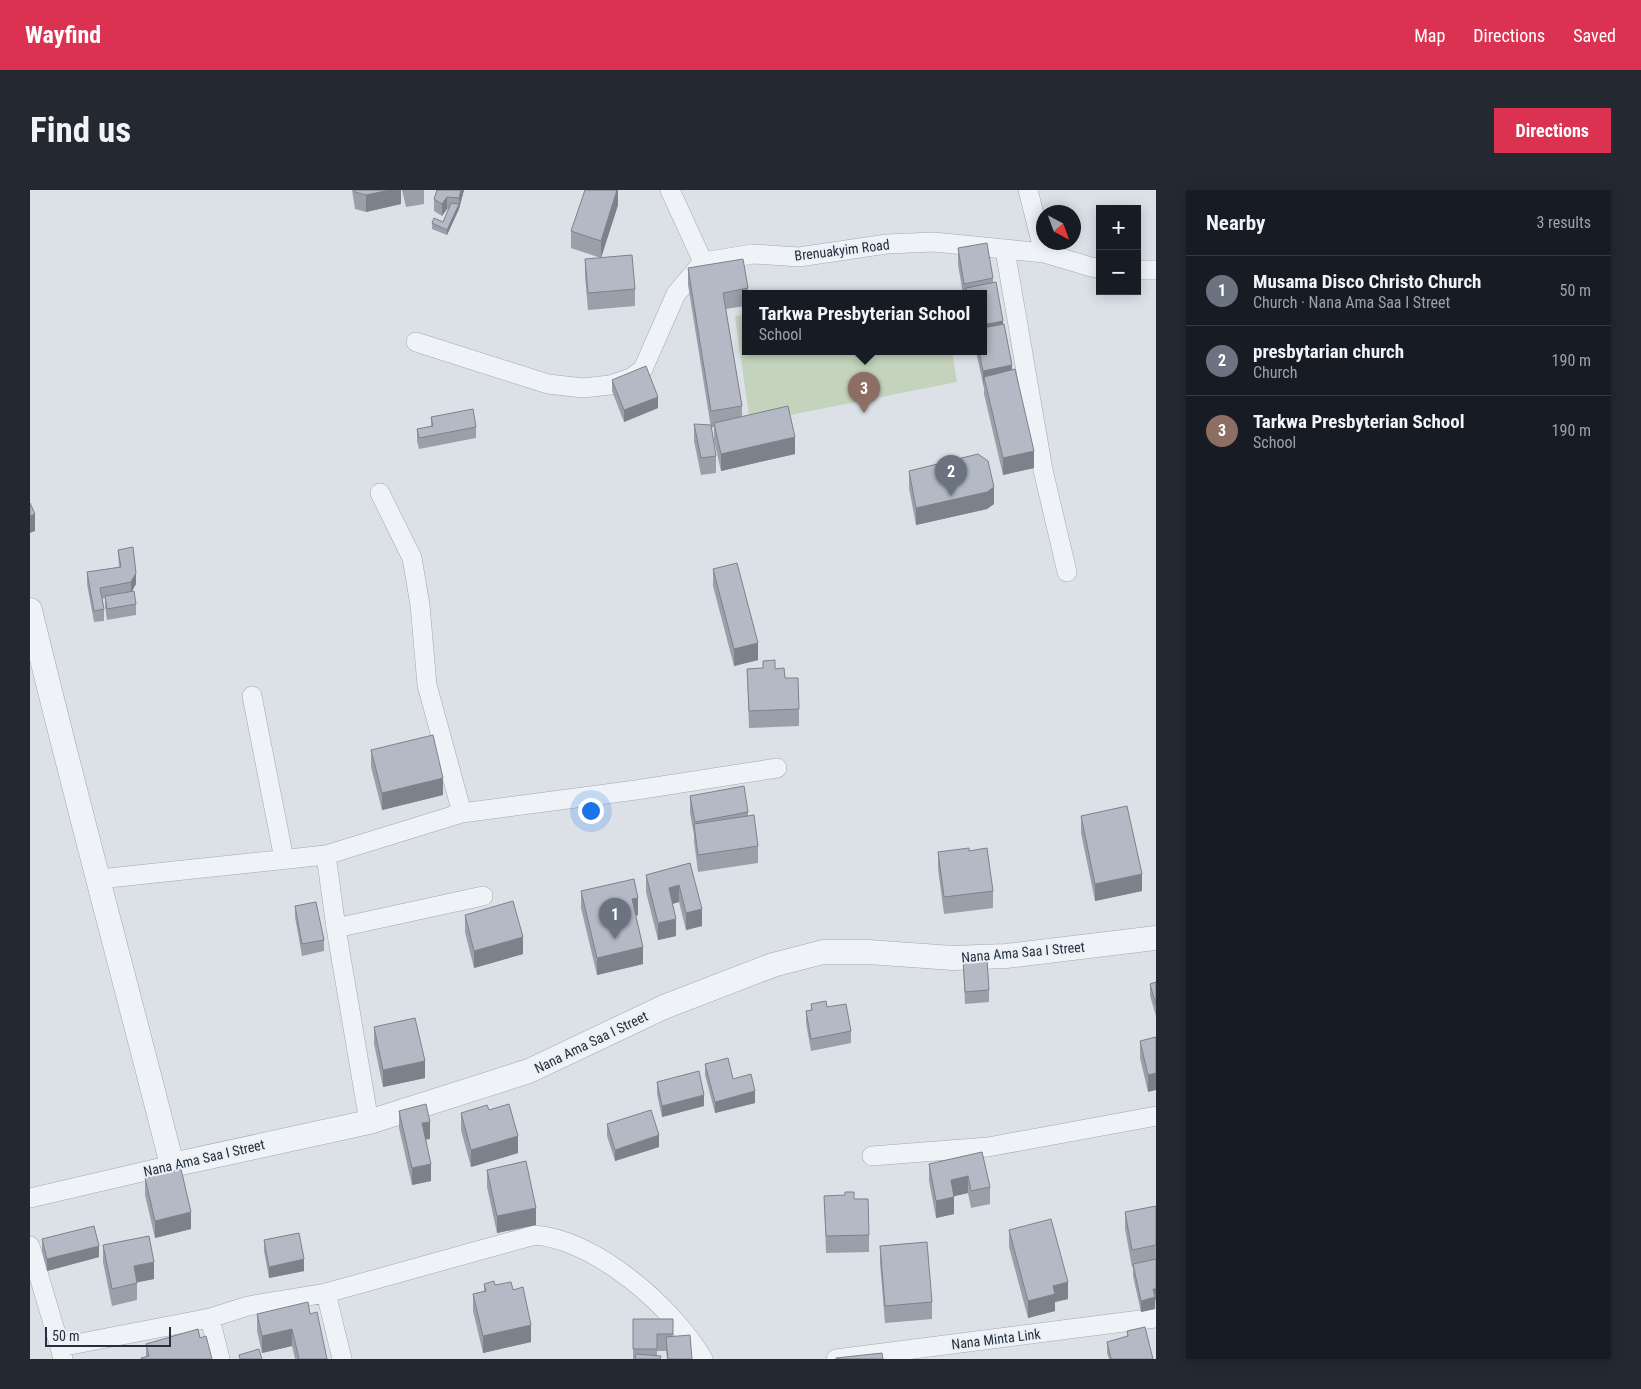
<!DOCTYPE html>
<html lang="en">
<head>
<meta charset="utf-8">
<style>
  :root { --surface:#171b24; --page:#242831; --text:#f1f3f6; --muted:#9ea1a6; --line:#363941; --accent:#db3252 }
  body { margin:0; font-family:"Roboto Condensed",sans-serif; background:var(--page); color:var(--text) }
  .controls { position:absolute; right:15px; top:15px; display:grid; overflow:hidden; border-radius:0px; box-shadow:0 2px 12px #0003 }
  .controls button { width:45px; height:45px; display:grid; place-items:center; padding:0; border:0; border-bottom:1px solid var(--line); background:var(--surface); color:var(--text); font:25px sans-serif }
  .compass { position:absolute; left:1006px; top:15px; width:45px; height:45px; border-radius:50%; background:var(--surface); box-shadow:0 2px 12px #0003; rotate:139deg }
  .scale { position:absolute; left:15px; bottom:12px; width:126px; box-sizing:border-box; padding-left:5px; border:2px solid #242f3f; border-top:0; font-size:14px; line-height:18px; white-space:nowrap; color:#242f3f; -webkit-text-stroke:4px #ebf0f5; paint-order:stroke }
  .you { position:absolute; left:560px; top:620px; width:18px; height:18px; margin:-12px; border:4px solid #fff; border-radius:50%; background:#1a73e8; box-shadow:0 0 0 8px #1a73e833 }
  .badge { display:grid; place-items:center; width:32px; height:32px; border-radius:50%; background:var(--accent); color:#fff; font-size:16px; font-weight:700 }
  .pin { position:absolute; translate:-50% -41px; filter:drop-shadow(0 1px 2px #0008) }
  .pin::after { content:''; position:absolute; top:26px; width:18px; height:15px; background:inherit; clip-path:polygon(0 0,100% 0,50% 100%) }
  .popup { position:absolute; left:712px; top:100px; width:245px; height:65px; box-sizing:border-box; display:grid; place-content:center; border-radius:0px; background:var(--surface); filter:drop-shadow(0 1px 4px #0005); font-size:16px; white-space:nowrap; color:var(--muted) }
  .popup b { font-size:19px; color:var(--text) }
  .popup::after { content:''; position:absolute; left:50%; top:100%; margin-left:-10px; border:10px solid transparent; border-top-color:var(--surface) }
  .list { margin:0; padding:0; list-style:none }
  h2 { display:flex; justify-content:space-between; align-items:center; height:65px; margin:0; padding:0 20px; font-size:21px }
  h2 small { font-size:16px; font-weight:400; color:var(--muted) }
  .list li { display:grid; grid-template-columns:32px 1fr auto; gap:15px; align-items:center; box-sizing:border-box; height:70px; padding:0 20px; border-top:1px solid var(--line) }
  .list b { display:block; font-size:19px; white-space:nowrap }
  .list p { margin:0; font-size:16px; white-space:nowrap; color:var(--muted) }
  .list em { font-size:16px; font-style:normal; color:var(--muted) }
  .map { position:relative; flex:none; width:1126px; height:1169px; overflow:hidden; border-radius:0px }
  header { display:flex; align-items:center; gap:30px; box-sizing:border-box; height:70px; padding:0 25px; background:var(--accent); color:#fff }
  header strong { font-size:24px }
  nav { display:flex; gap:28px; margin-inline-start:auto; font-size:18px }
  .intro { display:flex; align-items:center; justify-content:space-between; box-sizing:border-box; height:120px; padding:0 30px }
  h1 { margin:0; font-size:35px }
  .button { padding:12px 22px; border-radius:0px; background:var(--accent); color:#fff; font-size:18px; font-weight:700 }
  main { display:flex; gap:30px; padding:0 30px }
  aside { flex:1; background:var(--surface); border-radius:0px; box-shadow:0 2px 12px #0003 }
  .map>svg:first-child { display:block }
  .green { fill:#c3d3bc }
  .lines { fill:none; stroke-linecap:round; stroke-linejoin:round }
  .minor-casing { stroke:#a1a8b2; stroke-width:20 }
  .tertiary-casing { stroke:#a1a8b2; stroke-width:25 }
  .minor { stroke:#eff2f6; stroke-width:19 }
  .tertiary { stroke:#eff2f6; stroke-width:24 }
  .wall { fill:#9aa0a9 }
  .shaded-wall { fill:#7d828a }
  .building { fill:#b3bac5; stroke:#7d828a }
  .labels { text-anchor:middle; stroke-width:4; stroke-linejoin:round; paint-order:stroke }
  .street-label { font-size:14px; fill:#242f3f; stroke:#ebf0f5 }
</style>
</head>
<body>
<header>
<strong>Wayfind</strong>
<nav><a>Map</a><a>Directions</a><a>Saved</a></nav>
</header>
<div class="intro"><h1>Find us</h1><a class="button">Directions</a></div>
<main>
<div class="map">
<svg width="1126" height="1169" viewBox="0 0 1126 1169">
  <rect width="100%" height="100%" fill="#dce1e8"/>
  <!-- green -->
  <path class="green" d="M 715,125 L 715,162 L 922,162 L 927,192 L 720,233 L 705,126 Z"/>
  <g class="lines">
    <!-- minor casing -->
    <g class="minor-casing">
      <path id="minor" d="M 640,0 L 673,72
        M 998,0 L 1014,63
        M 975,60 L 1013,280 L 1037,382
        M 1107,80 L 1126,80
        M 386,152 L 518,194 L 553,198 L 580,195 L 601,188 L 613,179 L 646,104 L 673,72 L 723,64 L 769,67 L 857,54 L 904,52 L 1014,63 L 1061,77 L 1070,78
        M 350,303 L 382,368 L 390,415 L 397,495 L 432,623
        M 222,506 L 254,669
        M 296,665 L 306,738 L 339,932
        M 69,689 L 296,665 L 432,623 L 606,600 L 747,578
        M 306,738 L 453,706
        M 842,966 L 958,957 L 1126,926
        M 0,1008 L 142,975
        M 0,1056 L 30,1157
        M 33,1169 L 30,1157 L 180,1128
        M 190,1169 L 180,1128 L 218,1116 L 296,1103
        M 312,1169 L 296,1103 L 505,1045 C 567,1051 642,1116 673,1169
        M 806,1169 L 1126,1128"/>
    </g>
    <!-- tertiary casing -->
    <g class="tertiary-casing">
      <path id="tertiary" d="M 0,420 C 45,606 95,790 142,975 L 339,932 L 499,881 L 634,817 L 743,775 L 793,762 L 838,762 L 923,768 L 976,766 L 1126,748"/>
    </g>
    <!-- minor -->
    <use href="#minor" class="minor"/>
    <!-- tertiary -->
    <use href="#tertiary" class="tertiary"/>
  </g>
  <!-- wall -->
  <path class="wall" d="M 322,0 L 371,0 L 371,14 L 336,22 L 325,19 Z
    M 372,0 L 394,0 L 394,14 L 376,17 Z
    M 407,0 L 434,0 L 429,19 L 417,45 L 402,39 L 402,33 L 413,32 L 419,19 L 417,19 L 412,26 L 404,21 L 404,9 Z
    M 588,0 L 588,15 L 571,68 L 541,58 L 541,41 Z
    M 928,58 L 963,88 L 963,92 L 973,134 L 982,180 L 1004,278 L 973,285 L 954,204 L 954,198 L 946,162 L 953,162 L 953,104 L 933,104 L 928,75 Z
    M 555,69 L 605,99 L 605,116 L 558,120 L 555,86 Z
    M 658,78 L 718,98 L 718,104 L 715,104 L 715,116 L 696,119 L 712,216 L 712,227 L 765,264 L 691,281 L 684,250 L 684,237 L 681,238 L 658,95 Z
    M 582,190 L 628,218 L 594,232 L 582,201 Z
    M 401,227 L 446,237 L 446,248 L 389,259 L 387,251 L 387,239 L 401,237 Z
    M 664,234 L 686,266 L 686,283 L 671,285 L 664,251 Z
    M 879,281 L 964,314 L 957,319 L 886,335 L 879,298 Z
    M 88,360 L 106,394 L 102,401 L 106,414 L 106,425 L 77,430 L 75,417 L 75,408 L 72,409 L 74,419 L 74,431 L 64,432 L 57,394 L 57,382 L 89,377 Z
    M 683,379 L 728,470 L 704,476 L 683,396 Z
    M 717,479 L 745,479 L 755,488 L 769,519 L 769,536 L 719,538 Z
    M 341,560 L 413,605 L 352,620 L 341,577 Z
    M 660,606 L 718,622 L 718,626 L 728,656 L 728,673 L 668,682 L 664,651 L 664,645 L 660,623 Z
    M 1051,626 L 1112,701 L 1065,711 L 1051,643 Z
    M 939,661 L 963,701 L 963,718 L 914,724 L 908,679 L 908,662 Z
    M 660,673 L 672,736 L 656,740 L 649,712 L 642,714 L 646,746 L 628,750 L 616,702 L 616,685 Z
    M 551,701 L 608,725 L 606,726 L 613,774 L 567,785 L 551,718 Z
    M 265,716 L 294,750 L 294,761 L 272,766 L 265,727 Z
    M 435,725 L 493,764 L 444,778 L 435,742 Z
    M 933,770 L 959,800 L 959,812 L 935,814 Z
    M 1126,792 L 1126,826 L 1120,806 L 1120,794 Z
    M 781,814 L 797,817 L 821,841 L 821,853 L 781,861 L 776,833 L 776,821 L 781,820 Z
    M 344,837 L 395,888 L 353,897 L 344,854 Z
    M 1126,847 L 1118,902 L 1110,868 L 1110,851 Z
    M 675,874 L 703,889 L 725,913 L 685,923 L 675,885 Z
    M 627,892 L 674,916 L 632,927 L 627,904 Z
    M 459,920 L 488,963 L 441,977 L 431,940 L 431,923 Z
    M 369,921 L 400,949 L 396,949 L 401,991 L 382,995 L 369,938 Z
    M 577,934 L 629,957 L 585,971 L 577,946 Z
    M 952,962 L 960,997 L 960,1014 L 941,1018 L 938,1003 L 924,1006 L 924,1024 L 906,1028 L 899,991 L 899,974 Z
    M 457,980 L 506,1035 L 467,1043 L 457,997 Z
    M 115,988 L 161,1039 L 125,1048 L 115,1005 Z
    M 794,1006 L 824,1009 L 839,1045 L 839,1062 L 796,1063 Z
    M 1126,1016 L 1126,1110 L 1125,1110 L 1125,1119 L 1111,1122 L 1103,1086 L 1103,1077 L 1102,1077 L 1095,1039 L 1095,1022 Z
    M 979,1040 L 1038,1109 L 1025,1112 L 1025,1121 L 998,1128 L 979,1057 Z
    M 12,1049 L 69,1067 L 17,1081 L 12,1061 Z
    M 234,1050 L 274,1081 L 239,1088 L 234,1061 Z
    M 73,1055 L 124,1089 L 107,1092 L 107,1110 L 82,1116 L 73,1072 Z
    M 850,1056 L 902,1112 L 902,1129 L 855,1133 L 850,1073 Z
    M 454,1094 L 483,1100 L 501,1152 L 453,1163 L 443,1121 L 443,1104 L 454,1101 Z
    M 227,1124 L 280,1124 L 297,1169 L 265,1169 L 262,1156 L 232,1163 L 227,1141 Z
    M 603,1129 L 643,1129 L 643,1146 L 662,1169 L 637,1169 L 636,1161 L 627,1161 L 627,1166 L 631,1169 L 603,1169 Z
    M 1097,1141 L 1123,1169 L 1079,1169 L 1077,1163 L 1077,1152 L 1097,1147 Z
    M 170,1148 L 182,1169 L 116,1167 L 116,1154 Z"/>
  <!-- shaded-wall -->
  <path class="shaded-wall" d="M 360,0 L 371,0 L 371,14 L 336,22 L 336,5 Z
    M 431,0 L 434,0 L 429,19 L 417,45 L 417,40 L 429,14 L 429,8 Z
    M 587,0 L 588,0 L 588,15 L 571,68 L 571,51 Z
    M 417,7 L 417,19 L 412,26 L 412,14 Z
    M 973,131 L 973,148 L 953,152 L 953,135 Z
    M 982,175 L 982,192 L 954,187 L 953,198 L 953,181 Z
    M 628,207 L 628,218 L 594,232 L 594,220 Z
    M 765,247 L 765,264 L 691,281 L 691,264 Z
    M 1004,261 L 1004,278 L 973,285 L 973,268 Z
    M 964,297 L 964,314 L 957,319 L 886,335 L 886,318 Z
    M 5,324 L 5,341 L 0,343 L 0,326 Z
    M 106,383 L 106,394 L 101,403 L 101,392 Z
    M 728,453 L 728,470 L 704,476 L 704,459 Z
    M 413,588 L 413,605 L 352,620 L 352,603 Z
    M 1112,684 L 1112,701 L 1065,711 L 1065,694 Z
    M 649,695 L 649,712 L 639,715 L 639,698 Z
    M 608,708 L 608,725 L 602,726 L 602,709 Z
    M 672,719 L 672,736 L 656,740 L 656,723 Z
    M 646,729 L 646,746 L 628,750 L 628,733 Z
    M 493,747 L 493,764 L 444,778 L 444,761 Z
    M 613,757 L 613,774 L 567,785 L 567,768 Z
    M 395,871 L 395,888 L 353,897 L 353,880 Z
    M 1126,883 L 1126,900 L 1118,902 L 1118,885 Z
    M 725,901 L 725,913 L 685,923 L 685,912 Z
    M 674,905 L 674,916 L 632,927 L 632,916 Z
    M 400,932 L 400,949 L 392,950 L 392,933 Z
    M 629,945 L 629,957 L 585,971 L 585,960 Z
    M 488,946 L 488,963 L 441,977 L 441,960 Z
    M 401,974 L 401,991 L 382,995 L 382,978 Z
    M 938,986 L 938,1003 L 921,1007 L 921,990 Z
    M 924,1007 L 924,1024 L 906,1028 L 906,1011 Z
    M 506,1018 L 506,1035 L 467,1043 L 467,1026 Z
    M 161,1022 L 161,1039 L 125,1048 L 125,1031 Z
    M 69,1056 L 69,1067 L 17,1081 L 17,1069 Z
    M 274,1069 L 274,1081 L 239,1088 L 239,1077 Z
    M 124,1072 L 124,1089 L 104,1093 L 104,1076 Z
    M 1038,1092 L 1038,1109 L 1025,1112 L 1025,1121 L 998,1128 L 998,1111 L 1023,1096 Z
    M 1123,1099 L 1126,1099 L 1125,1119 L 1111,1122 L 1111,1111 Z
    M 501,1135 L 501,1152 L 453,1163 L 453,1146 Z
    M 262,1139 L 262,1156 L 232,1163 L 232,1146 Z"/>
  <!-- building -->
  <path class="building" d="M 325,0 L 360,0 L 336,5 L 325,2 Z
    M 407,0 L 431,0 L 429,8 L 417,7 L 412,14 L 404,9 Z
    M 555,0 L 587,0 L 571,51 L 541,41 Z
    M 421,13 L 429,14 L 417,40 L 402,33 L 404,28 L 413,32 Z
    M 957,53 L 963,88 L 934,94 L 928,58 Z
    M 602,65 L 605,99 L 558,103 L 555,69 Z
    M 713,69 L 718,98 L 693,103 L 712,216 L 681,221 L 658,78 Z
    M 966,92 L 973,131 L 953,135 L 953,104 L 937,104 L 936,98 Z
    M 974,134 L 982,175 L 953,181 L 949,162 L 953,162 L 953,138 Z
    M 616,176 L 628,207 L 594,220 L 582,190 Z
    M 985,179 L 1004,261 L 973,268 L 954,187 Z
    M 758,216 L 765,247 L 691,264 L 684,233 Z
    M 443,219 L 446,237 L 389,248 L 387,239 L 403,236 L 401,227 Z
    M 664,234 L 681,235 L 686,266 L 671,268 Z
    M 948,264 L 958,271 L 964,297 L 957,302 L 886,318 L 879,281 Z
    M 0,313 L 5,324 L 0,326 Z
    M 103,357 L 106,383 L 101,392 L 70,398 L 74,419 L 64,421 L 57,382 L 91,377 L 88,360 Z
    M 707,373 L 728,453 L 704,459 L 683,379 Z
    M 104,401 L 106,414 L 77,419 L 75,406 Z
    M 745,470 L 745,479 L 754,478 L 755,488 L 768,488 L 769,519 L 719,521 L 717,479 L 733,478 L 733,471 Z
    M 403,545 L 413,588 L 352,603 L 341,560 Z
    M 714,596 L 718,622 L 665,632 L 660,606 Z
    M 1097,616 L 1112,684 L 1065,694 L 1051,626 Z
    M 724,625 L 728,656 L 668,665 L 664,634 Z
    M 939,658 L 939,661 L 957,658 L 963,701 L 914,707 L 908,662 Z
    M 660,673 L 672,719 L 656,723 L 649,695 L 639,698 L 646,729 L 628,733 L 616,685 Z
    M 604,689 L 608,708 L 602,709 L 613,757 L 567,768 L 551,701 Z
    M 483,711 L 493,747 L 444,761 L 435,725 Z
    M 286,712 L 294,750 L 272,754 L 265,716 Z
    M 957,769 L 959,800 L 935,802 L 933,770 Z
    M 1126,792 L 1126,815 L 1120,794 Z
    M 796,811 L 797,817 L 816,814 L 821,841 L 781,849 L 776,821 L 782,820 L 781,814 Z
    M 385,828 L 395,871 L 353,880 L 344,837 Z
    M 1126,847 L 1126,883 L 1118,885 L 1110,851 Z
    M 698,868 L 703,889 L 721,884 L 725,901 L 685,912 L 675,874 Z
    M 669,881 L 674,905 L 632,916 L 627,892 Z
    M 396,914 L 400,932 L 392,933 L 401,974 L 382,978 L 369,921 Z
    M 479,914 L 488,946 L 441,960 L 431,923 L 457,915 L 459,920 Z
    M 621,920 L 629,945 L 585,960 L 577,934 Z
    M 952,962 L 960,997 L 941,1001 L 938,986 L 921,990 L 924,1007 L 906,1011 L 899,974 Z
    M 496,971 L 506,1018 L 467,1026 L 457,980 Z
    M 151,979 L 161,1022 L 125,1031 L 115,988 Z
    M 815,1002 L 824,1002 L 824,1009 L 838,1009 L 839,1045 L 796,1046 L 794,1006 L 815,1005 Z
    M 1126,1016 L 1126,1055 L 1102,1060 L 1095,1022 Z
    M 1021,1029 L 1038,1092 L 1023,1096 L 1025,1104 L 998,1111 L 979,1040 Z
    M 64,1036 L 69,1056 L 17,1069 L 12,1049 Z
    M 269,1043 L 274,1069 L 239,1077 L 234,1050 Z
    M 119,1046 L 124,1072 L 104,1076 L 107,1093 L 82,1099 L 73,1055 Z
    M 897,1052 L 902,1112 L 855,1116 L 850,1056 Z
    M 1126,1069 L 1126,1099 L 1123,1099 L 1125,1107 L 1111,1111 L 1103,1074 Z
    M 464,1091 L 465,1095 L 481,1092 L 483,1100 L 493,1097 L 501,1135 L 453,1146 L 443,1104 L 456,1101 L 454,1094 Z
    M 278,1112 L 280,1124 L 287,1122 L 297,1169 L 269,1169 L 262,1139 L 232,1146 L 227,1124 Z
    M 603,1129 L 643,1129 L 643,1144 L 627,1144 L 627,1159 L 603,1159 Z
    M 1115,1137 L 1123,1169 L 1081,1169 L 1077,1152 L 1098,1146 L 1097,1141 Z
    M 168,1139 L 170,1148 L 176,1146 L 182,1169 L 111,1169 L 111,1168 L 119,1166 L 116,1154 Z
    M 660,1145 L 662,1169 L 638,1169 L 636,1147 Z
    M 229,1159 L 232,1169 L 210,1169 L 209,1165 Z
    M 852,1163 L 853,1169 L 806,1169 L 806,1168 Z
    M 606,1164 L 631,1166 L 630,1169 L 605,1169 Z"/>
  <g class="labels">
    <!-- street labels -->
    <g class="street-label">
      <text transform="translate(812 60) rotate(-7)" y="5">Brenuakyim Road</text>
      <text transform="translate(993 762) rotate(-5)" y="5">Nana Ama Saa I Street</text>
      <text transform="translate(561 852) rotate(-26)" y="5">Nana Ama Saa I Street</text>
      <text transform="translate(174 968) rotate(-13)" y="5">Nana Ama Saa I Street</text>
      <text transform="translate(966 1149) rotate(-7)" y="5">Nana Minta Link</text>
    </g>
  </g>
</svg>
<div class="controls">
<button>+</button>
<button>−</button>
</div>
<svg class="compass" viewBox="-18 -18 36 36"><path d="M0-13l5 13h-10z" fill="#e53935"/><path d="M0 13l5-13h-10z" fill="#9ea1a6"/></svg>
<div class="scale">50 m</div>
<div class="you"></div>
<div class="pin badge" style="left:585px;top:749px;background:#6b7280">1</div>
<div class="pin badge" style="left:921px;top:306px;background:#6b7280">2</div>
<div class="pin badge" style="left:834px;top:223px;background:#8d6e63">3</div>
<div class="popup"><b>Tarkwa Presbyterian School</b>School</div>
</div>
<aside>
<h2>Nearby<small>3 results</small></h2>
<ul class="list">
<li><span class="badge" style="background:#6b7280">1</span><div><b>Musama Disco Christo Church</b><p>Church · Nana Ama Saa I Street</p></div><em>50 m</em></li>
<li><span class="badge" style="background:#6b7280">2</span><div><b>presbytarian church</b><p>Church</p></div><em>190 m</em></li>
<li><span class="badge" style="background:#8d6e63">3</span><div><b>Tarkwa Presbyterian School</b><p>School</p></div><em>190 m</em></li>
</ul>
</aside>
</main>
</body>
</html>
